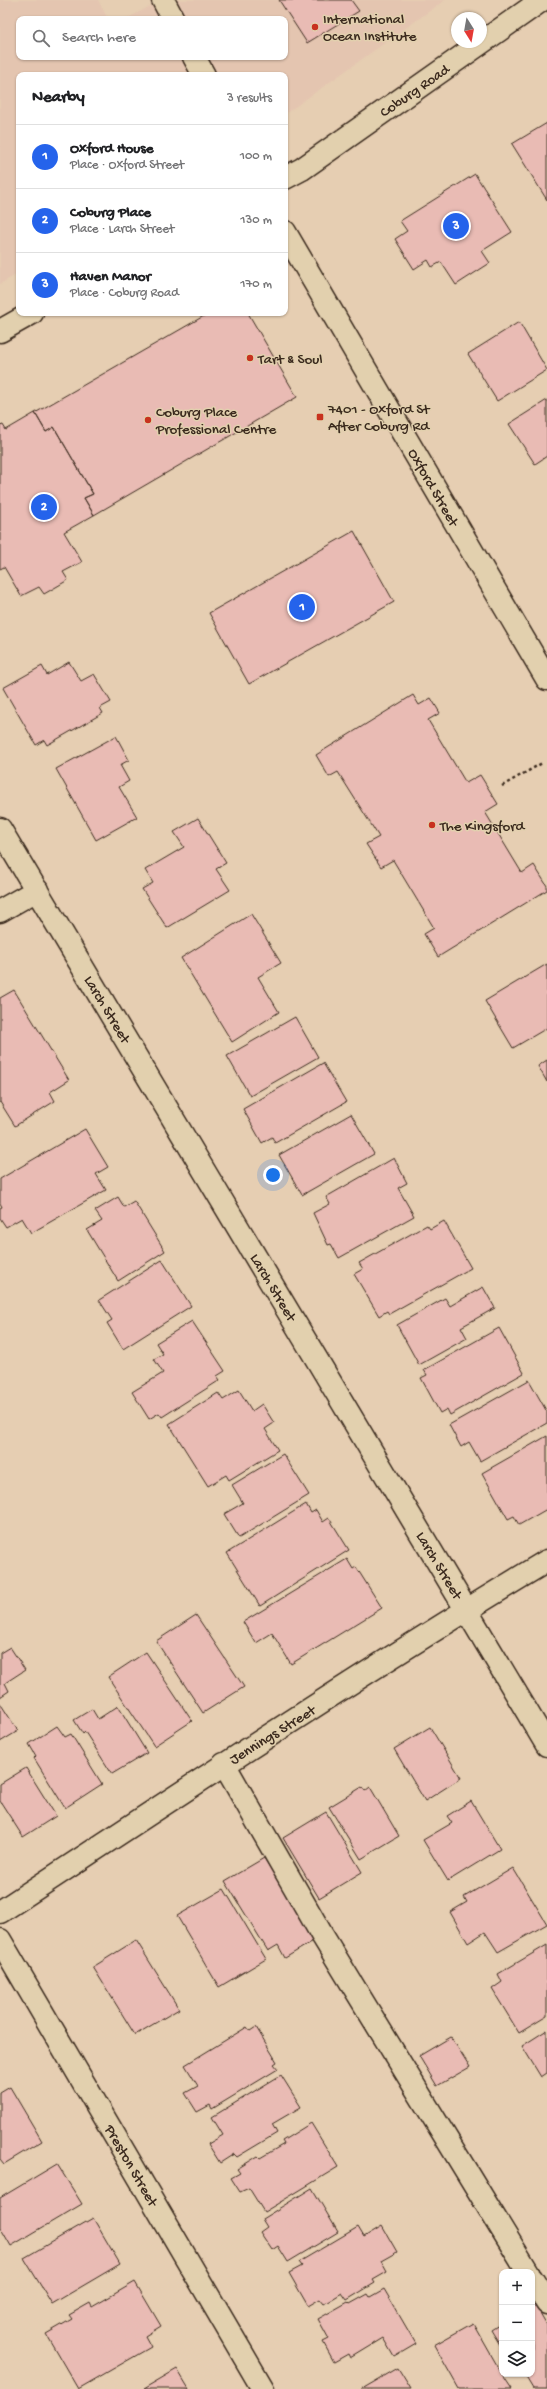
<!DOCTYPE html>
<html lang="en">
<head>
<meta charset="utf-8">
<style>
  :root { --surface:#fff; --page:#f6f6f6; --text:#202124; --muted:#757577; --line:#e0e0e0; --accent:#2563eb }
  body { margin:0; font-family:"Gochi Hand",sans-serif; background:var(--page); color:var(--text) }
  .controls { position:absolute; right:12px; bottom:12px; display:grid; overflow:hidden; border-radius:8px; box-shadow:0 1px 3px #0004 }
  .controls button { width:36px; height:36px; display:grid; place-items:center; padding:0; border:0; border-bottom:1px solid var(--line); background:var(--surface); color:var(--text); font:20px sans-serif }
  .compass { position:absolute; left:451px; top:12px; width:36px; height:36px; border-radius:50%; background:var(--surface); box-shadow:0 1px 3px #0004; rotate:169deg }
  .you { position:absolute; left:273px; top:1175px; width:14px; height:14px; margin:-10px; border:3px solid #fff; border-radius:50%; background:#1a73e8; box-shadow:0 0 0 6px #1a73e833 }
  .badge { display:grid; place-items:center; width:26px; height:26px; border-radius:50%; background:var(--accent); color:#fff; font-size:13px; font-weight:700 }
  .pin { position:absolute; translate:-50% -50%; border:2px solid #fff; box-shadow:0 1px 4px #0006 }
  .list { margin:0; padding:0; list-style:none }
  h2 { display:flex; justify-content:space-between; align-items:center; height:52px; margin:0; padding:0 16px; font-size:17px }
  h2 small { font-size:13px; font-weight:400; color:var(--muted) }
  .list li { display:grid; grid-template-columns:26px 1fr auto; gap:12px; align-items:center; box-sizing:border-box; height:64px; padding:0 16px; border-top:1px solid var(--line) }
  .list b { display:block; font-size:15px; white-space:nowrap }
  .list p { margin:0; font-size:13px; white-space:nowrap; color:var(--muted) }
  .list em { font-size:13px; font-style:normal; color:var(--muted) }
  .icon { flex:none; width:22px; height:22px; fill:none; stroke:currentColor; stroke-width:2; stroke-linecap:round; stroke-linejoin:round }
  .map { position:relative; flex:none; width:547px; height:2389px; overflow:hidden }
  .search { position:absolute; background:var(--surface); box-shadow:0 1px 3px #0004; left:16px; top:16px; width:272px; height:44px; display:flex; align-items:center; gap:10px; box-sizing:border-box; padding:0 14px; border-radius:8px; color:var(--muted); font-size:15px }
  .panel { position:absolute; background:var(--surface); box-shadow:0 1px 3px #0004; left:16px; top:72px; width:272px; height:244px; border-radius:8px }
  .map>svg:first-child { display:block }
  .built { fill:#e4c5b0 }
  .building { fill:#e9bbb4; stroke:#3b2a1e }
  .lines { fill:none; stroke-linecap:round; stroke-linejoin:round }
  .minor-casing { stroke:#3b2a1e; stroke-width:25 }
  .major-casing { stroke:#3b2a1e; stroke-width:25 }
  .path { stroke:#3b2a1e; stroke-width:2.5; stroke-dasharray:3 3; stroke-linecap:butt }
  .minor { stroke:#e2d0ae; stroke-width:22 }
  .major { stroke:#e2d0ae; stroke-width:22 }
  .poi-dot { fill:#c8321e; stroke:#e2d0ae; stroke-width:1.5 }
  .labels { text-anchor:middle; stroke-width:3; stroke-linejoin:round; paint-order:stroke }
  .poi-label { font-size:15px; fill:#3b2a1e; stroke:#e2d0ae; text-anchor:start }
  .street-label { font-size:15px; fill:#3b2a1e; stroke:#e2d0ae }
</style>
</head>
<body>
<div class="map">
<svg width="547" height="2389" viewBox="0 0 547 2389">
  <rect width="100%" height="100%" fill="#e6ceb2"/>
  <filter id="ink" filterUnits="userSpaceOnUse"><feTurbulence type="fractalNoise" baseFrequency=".025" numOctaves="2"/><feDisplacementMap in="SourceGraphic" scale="8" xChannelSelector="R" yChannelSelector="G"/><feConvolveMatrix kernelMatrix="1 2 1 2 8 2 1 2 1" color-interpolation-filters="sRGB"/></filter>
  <g filter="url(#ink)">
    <!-- built -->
    <path class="built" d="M 0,0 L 98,0 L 108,19 L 19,19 L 19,57 L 285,57 L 285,19 L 126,19 L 162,0 L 445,0 L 285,114 L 285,75 L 19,75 L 19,273 L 0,284 Z"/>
    <!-- building -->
    <path class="building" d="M 279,0 L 351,0 L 359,11 L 307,43 Z
      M 547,123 L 547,200 L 512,144 Z
      M 475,174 L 512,232 L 482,251 L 490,263 L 456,285 L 441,262 L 432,267 L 428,260 L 414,269 L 395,239 L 407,231 L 400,221 Z
      M 209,313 L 248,313 L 297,397 L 94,515 L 84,498 L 93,494 L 54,427 L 46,432 L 35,413 Z
      M 519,322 L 547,370 L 497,401 L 468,354 Z
      M 547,400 L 547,456 L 535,464 L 509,424 Z
      M 35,413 L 46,432 L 54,427 L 93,494 L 84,498 L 94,515 L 64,532 L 82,562 L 63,572 L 68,580 L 44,594 L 39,587 L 21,596 L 4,567 L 0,569 L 0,426 L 3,425 L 6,430 Z
      M 354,531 L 394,602 L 249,684 L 209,613 Z
      M 69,662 L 81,681 L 94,674 L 111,702 L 100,708 L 103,713 L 47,745 L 44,740 L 36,745 L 3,688 L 42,666 L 47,675 Z
      M 413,695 L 419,705 L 431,698 L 440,713 L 428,720 L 466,783 L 480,775 L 498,804 L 485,812 L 522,873 L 534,865 L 547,886 L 547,890 L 438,957 L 424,934 L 434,928 L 393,860 L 381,867 L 366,844 L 379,837 L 338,772 L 329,777 L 316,755 Z
      M 116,736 L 129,760 L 120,765 L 129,781 L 119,787 L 137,817 L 96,840 L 56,769 Z
      M 198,818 L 226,863 L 216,869 L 230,890 L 167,928 L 142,889 L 153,883 L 145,870 L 184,847 L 174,832 Z
      M 251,914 L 281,963 L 258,977 L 279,1012 L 232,1042 L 181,958 Z
      M 547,964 L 547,1028 L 513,1048 L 485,1001 Z
      M 14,990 L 69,1080 L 50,1092 L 55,1101 L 15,1126 L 0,1102 L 0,998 Z
      M 295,1017 L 318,1057 L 250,1096 L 227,1056 Z
      M 547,1060 L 547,1082 L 538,1066 Z
      M 323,1063 L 346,1102 L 275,1143 L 272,1137 L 262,1143 L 243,1109 Z
      M 351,1114 L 374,1154 L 302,1195 L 279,1155 Z
      M 85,1129 L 108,1167 L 96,1174 L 106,1190 L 31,1233 L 22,1218 L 6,1227 L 0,1218 L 0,1208 L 2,1207 L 0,1203 L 0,1179 Z
      M 394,1158 L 407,1183 L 398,1188 L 414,1216 L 339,1258 L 331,1244 L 328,1245 L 313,1213 L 330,1204 L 326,1197 Z
      M 118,1197 L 124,1207 L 134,1201 L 165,1251 L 118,1281 L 87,1230 L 102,1221 L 95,1211 Z
      M 444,1221 L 471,1268 L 389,1314 L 387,1311 L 379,1316 L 354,1274 L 363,1269 L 359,1263 L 427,1225 L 430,1229 Z
      M 162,1260 L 191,1306 L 123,1349 L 107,1323 L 112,1320 L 99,1300 Z
      M 483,1287 L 495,1308 L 461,1327 L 467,1338 L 419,1365 L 397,1325 L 445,1298 L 450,1306 Z
      M 192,1321 L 225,1371 L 217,1376 L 220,1380 L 162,1417 L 159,1413 L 149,1419 L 132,1392 L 163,1373 L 154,1359 L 163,1354 L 156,1343 Z
      M 499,1328 L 524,1373 L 450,1415 L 447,1409 L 440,1413 L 421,1378 L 427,1375 L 424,1370 Z
      M 529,1380 L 547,1412 L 547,1423 L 480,1461 L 469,1442 L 461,1447 L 449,1425 Z
      M 239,1390 L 252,1411 L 262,1404 L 274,1423 L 265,1429 L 278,1450 L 229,1480 L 226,1475 L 208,1486 L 169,1424 L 218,1393 L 223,1400 Z
      M 547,1436 L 547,1509 L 519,1525 L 514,1516 L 508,1519 L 482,1473 Z
      M 283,1454 L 309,1495 L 239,1538 L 224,1514 L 243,1503 L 232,1485 Z
      M 306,1504 L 311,1513 L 316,1510 L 323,1522 L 329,1518 L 349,1550 L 260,1606 L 227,1553 Z
      M 347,1559 L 353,1569 L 356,1567 L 382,1608 L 291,1664 L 272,1633 L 256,1643 L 243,1622 Z
      M 196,1615 L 244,1687 L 203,1713 L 156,1641 Z
      M 10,1647 L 25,1670 L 5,1683 L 9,1691 L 0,1697 L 0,1653 Z
      M 146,1652 L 192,1721 L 154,1746 L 108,1677 Z
      M 0,1703 L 18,1731 L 0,1742 Z
      M 118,1706 L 147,1753 L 112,1774 L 85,1732 L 83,1734 L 74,1720 L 92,1709 L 98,1719 Z
      M 57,1726 L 65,1737 L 71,1734 L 102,1784 L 65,1808 L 34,1758 L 36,1756 L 29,1744 Z
      M 430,1727 L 461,1778 L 425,1801 L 394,1749 Z
      M 26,1768 L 56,1816 L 23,1837 L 0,1801 L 0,1784 Z
      M 362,1787 L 365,1791 L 370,1787 L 399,1836 L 361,1859 L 329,1807 Z
      M 471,1801 L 500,1849 L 448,1881 L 423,1840 L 452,1823 L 447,1816 Z
      M 326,1812 L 362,1872 L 319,1898 L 283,1838 Z
      M 264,1858 L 315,1940 L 285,1958 L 278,1945 L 268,1951 L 225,1881 Z
      M 513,1868 L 547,1924 L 498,1952 L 485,1932 L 468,1943 L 450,1912 L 467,1902 L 464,1897 Z
      M 224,1889 L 266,1959 L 219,1987 L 177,1916 Z
      M 136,1940 L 179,2009 L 135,2035 L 93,1967 Z
      M 547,1945 L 547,2016 L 519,2033 L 492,1989 L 502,1982 L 498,1974 Z
      M 247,2027 L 250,2031 L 256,2027 L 277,2062 L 274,2064 L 278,2069 L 212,2109 L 210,2105 L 197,2112 L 185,2093 L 198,2086 L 185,2065 Z
      M 547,2030 L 547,2073 L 541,2077 L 522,2046 Z
      M 451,2037 L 470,2067 L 437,2086 L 419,2056 Z
      M 281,2075 L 301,2107 L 272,2124 L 277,2133 L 237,2157 L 234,2154 L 220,2163 L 208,2144 L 223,2135 L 212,2117 Z
      M 10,2087 L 42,2141 L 4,2164 L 0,2159 L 0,2093 Z
      M 311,2123 L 338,2167 L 264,2212 L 249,2188 L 240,2192 L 231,2178 L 240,2173 L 237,2169 L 258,2156 L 260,2158 L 284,2144 L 282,2141 Z
      M 57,2164 L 82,2204 L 11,2246 L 0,2227 L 0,2198 Z
      M 312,2188 L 338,2232 L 288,2262 L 278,2246 L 272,2250 L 260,2232 L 267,2227 L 262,2219 Z
      M 93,2218 L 120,2264 L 52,2304 L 24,2258 Z
      M 382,2226 L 397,2252 L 381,2261 L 387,2272 L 373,2280 L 375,2283 L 347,2300 L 342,2293 L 324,2304 L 320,2299 L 308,2306 L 289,2273 L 302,2266 L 299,2262 L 358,2227 L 364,2237 Z
      M 135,2282 L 161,2326 L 145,2336 L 151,2347 L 78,2389 L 46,2334 L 72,2319 L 69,2315 L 90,2303 L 92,2307 Z
      M 384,2289 L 416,2344 L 394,2357 L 383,2338 L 350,2358 L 348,2354 L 334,2362 L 323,2342 L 329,2339 L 318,2319 L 348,2302 L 350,2304 L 368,2294 L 370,2297 Z
      M 535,2304 L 547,2325 L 547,2389 L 533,2389 L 524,2374 L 532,2374 L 532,2306 Z
      M 473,2323 L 502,2374 L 512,2389 L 459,2389 L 434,2345 Z
      M 502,2323 L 502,2348 L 491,2330 Z
      M 398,2368 L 411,2389 L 362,2389 Z
      M 177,2369 L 189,2389 L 143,2389 Z"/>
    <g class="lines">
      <!-- minor casing -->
      <g class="minor-casing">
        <path id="minor" d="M 285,178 L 302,169 L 542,0
          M 0,331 L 32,313
          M 0,829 L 547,1745
          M 0,911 L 37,890
          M 224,1764 L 322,1935 L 528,2272
          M 0,1912 C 181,1793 361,1673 547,1561
          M 0,1940 L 263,2389
          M 532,2279 L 547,2303"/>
      </g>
      <!-- major casing -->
      <g class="major-casing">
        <path id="major" d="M 163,0 L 173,19
          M 194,57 L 204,75
          M 285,232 L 547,679"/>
      </g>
      <!-- path -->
      <path class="path" d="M 502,786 L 542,763"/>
      <!-- minor -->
      <use href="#minor" class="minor"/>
      <!-- major -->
      <use href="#major" class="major"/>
    </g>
  </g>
  <!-- markers -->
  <g class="poi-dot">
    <circle cx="315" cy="27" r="4"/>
    <circle cx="250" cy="358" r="4"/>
    <rect x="316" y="413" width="8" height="8" rx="2"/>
    <circle cx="148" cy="420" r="4"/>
    <circle cx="432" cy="825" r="4"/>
  </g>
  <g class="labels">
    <!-- poi labels -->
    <g class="poi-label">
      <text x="323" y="23">International<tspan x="323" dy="17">Ocean Institute</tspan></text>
      <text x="258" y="363">Tart &amp; Soul</text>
      <text x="328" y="413">7401 - Oxford St<tspan x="328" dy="17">After Coburg Rd</tspan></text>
      <text x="156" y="416">Coburg Place<tspan x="156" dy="17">Professional Centre</tspan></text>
      <text x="440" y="830">The Kingsford</text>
    </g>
    <!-- street labels -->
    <g class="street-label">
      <text transform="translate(414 90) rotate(-35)" y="5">Coburg Road</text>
      <text transform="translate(434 487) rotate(60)" y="5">Oxford Street</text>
      <text transform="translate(108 1009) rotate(59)" y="5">Larch Street</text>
      <text transform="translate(274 1287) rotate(59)" y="5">Larch Street</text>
      <text transform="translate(440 1565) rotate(59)" y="5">Larch Street</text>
      <text transform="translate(272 1734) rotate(-32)" y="5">Jennings Street</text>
      <text transform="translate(132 2165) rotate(60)" y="5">Preston Street</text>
    </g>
  </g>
</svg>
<div class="controls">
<button>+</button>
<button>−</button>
<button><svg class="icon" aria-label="layers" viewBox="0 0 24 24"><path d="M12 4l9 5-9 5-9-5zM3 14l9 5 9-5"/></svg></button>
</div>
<svg class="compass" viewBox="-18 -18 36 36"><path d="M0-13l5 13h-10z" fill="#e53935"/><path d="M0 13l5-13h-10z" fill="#757577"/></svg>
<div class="you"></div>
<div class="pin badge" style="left:302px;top:607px">1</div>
<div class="pin badge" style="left:44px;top:507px">2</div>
<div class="pin badge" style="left:456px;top:226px">3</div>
<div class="search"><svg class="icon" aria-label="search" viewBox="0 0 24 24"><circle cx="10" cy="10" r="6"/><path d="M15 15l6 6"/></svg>Search here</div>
<section class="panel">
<h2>Nearby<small>3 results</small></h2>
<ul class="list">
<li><span class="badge">1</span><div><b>Oxford House</b><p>Place · Oxford Street</p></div><em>100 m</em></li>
<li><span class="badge">2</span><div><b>Coburg Place</b><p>Place · Larch Street</p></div><em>130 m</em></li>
<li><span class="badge">3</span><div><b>Haven Manor</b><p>Place · Coburg Road</p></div><em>170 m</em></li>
</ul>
</section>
</div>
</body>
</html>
